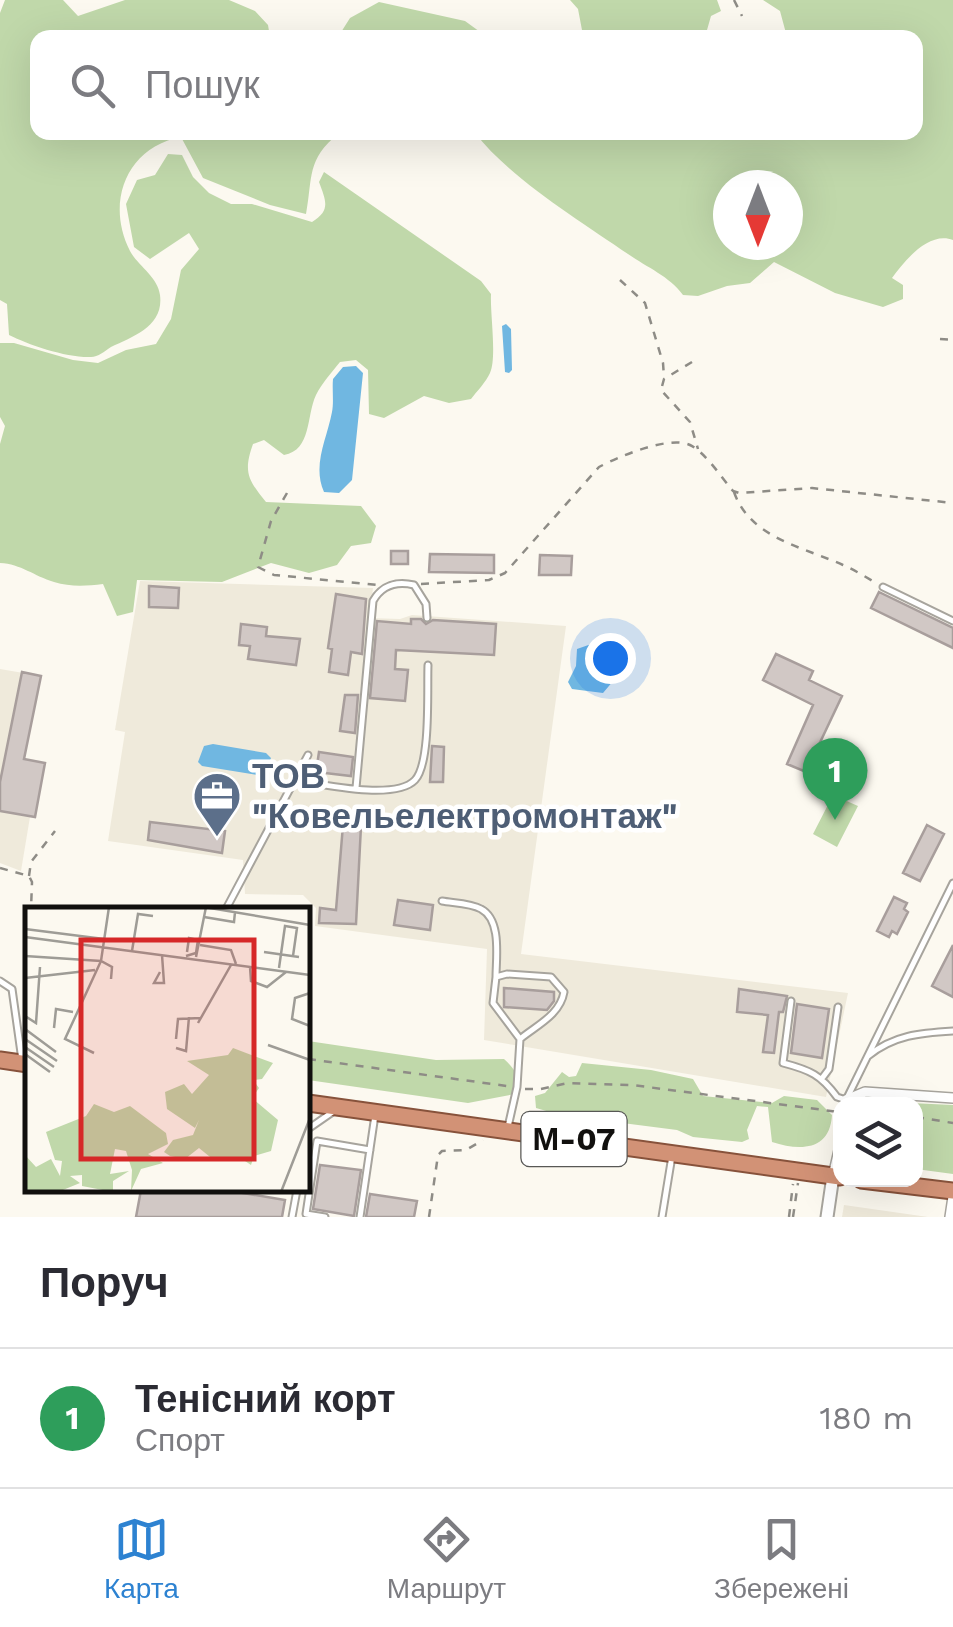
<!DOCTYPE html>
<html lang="uk">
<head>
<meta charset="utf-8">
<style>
  :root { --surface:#fff; --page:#f7f7f7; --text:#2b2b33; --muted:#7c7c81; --line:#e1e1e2; --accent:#2d82d1 }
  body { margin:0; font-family:"Work Sans",sans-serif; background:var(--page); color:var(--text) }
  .controls { position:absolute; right:30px; bottom:30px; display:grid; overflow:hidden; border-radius:20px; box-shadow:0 10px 40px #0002 }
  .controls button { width:90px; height:90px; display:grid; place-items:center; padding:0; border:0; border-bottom:2px solid var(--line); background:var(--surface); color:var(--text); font:50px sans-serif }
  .compass { position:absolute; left:713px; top:170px; width:90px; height:90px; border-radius:50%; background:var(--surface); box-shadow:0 10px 40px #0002; rotate:180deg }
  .you { position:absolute; left:610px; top:658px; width:35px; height:35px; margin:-25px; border:8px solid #fff; border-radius:50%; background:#1a73e8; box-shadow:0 0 0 15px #1a73e833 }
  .badge { display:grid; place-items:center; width:65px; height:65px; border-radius:50%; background:var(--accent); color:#fff; font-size:32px; font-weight:700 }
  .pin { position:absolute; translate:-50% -82px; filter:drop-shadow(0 2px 5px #0008) }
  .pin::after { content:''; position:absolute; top:52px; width:35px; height:30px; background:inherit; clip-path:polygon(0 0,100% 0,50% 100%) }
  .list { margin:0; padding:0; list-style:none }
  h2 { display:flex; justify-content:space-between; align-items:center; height:130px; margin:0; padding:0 40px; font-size:42px }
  h2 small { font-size:32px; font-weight:400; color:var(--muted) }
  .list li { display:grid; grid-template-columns:65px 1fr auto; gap:30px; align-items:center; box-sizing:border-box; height:140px; padding:0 40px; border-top:2px solid var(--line) }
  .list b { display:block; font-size:38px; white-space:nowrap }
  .list p { margin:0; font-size:32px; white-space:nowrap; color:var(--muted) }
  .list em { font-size:32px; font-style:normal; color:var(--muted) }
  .icon { flex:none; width:55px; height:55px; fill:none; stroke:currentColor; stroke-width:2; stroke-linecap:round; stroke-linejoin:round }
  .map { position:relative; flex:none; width:953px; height:1217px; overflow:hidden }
  .search { position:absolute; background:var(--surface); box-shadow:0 10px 40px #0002; left:30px; right:30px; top:30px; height:110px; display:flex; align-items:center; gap:25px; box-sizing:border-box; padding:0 35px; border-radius:20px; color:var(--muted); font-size:38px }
  .sheet { height:270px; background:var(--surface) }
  nav { display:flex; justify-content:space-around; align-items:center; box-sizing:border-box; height:140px; border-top:2px solid var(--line); background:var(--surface); font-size:28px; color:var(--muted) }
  nav a { display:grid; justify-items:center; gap:5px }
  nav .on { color:var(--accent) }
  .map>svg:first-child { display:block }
  .built { fill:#efeadb }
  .green { fill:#c0d8aa; fill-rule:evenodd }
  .water { fill:#70b7e1 }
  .building { fill:#d1c8c5; stroke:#a89e9c; stroke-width:2.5 }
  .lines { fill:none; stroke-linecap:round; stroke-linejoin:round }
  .service-casing { stroke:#a7a49d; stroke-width:9 }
  .minor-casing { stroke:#a7a49d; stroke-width:12 }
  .tertiary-casing { stroke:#a7a49d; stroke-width:15 }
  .trunk-casing { stroke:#87523b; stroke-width:19 }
  .path { stroke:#8e8c86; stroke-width:2.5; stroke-dasharray:8 8; stroke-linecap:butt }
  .service { stroke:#fff; stroke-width:5 }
  .minor { stroke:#fff; stroke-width:9 }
  .tertiary { stroke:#fff; stroke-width:11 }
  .trunk { stroke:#d29276; stroke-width:15 }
  .labels { text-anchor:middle; stroke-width:9; stroke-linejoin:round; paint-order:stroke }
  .shield { fill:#fff; stroke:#585856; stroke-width:2.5 }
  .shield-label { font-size:32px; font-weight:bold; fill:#11100e }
  .service-label { font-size:35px; font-weight:bold; fill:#4e5e75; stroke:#fff; text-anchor:start }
  .inset-road { fill:none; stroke:#9e9c96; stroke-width:2.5 }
  .view { fill:#d62828; fill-opacity:0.15; stroke:#d62828; stroke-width:5 }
  .inset-edge { fill:none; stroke:#11100e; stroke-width:5 }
</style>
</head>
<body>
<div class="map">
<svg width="953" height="1217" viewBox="0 0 953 1217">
  <rect width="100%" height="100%" fill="#fcf9f0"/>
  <!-- built -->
  <path class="built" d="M 140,581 L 373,588 L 369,618 L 400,619 L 412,615 L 566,626 L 521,954 L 848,993 L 826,1097 L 484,1040 L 487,949 L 315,926 L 316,908 L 303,895 L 245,894 L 243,860 L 108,841 L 125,732 L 115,730 Z
    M 0,669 L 41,676 L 24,759 L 45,763 L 35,817 L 30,817 L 21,871 L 0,863 Z
    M 844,1205 L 928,1217 L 842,1217 Z"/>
  <!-- green -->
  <path class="green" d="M 5,0 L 63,0 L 78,16 L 125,0 L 229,0 L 255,11 L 268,25 L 270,37 L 38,38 L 38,132 L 339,133 C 306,160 313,177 306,214 L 270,205 L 203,178 L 181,137 C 127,147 105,202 130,251 C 138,266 158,277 160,295 C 164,326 134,336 111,347 C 105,351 98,357 91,357 C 67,358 29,345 9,335 L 7,304 L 0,300 L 0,13 Z
    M 570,0 L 717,0 L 721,11 L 711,16 L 705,37 L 568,37 L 582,30 L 578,9 Z
    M 763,0 L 953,0 L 953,240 C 929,231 905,260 892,278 L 903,285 L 903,299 L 883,307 L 835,293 L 774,262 L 750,283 L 727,286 L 698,296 L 683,295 C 669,276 648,268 628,254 C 580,221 510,178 475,133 L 916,132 L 916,38 L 787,37 L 780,11 ZM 728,185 L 788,185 L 788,245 L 728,245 Z
    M 379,2 L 465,21 L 487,37 L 338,37 L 350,18 Z
    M 168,154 L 182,155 L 193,177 L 209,193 L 231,204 L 252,204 L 312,222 C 331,210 326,201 319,182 L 324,172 L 481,281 L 491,294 C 490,314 497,358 490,373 C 486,382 477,391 471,399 L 449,403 L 424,396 L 384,418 L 369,414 L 368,370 L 356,360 L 340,362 C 332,372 322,383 316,395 C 306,416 312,450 284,455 L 264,440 L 253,444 C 243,472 248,480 266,502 L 361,506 L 376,526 L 371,543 L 351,546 L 337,565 L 309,573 L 271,563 L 222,582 L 137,580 L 133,612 L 117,616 L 103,584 C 86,586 70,587 54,582 C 34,576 21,564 0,563 L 0,444 L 5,426 L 0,417 L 0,343 L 14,343 L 73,360 L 98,363 L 126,350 L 156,344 L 171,319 L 181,270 L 199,249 L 189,233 L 150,259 L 134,247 L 126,204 L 137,180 L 155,175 Z
    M 833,795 L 858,806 L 837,847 L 813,834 Z
    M 308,1041 L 436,1060 L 504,1059 C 517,1071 520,1078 515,1094 L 468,1103 L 308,1080 Z
    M 582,1063 L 651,1070 L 693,1079 L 703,1096 L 772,1103 L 784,1096 L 817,1100 L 832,1115 C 830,1151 800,1151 772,1142 L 768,1107 L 757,1106 L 747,1130 L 749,1139 L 742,1142 L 693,1137 L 677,1130 L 560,1115 L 536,1108 L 535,1096 L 545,1093 L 562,1072 L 569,1077 L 576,1076 Z
    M 888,1102 L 953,1105 L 953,1174 L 916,1169 L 916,1104 L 863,1104 Z"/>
  <!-- water -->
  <path class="water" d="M 506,324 L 511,329 L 512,370 L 509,373 L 505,372 L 502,326 Z
    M 356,366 L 363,373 L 352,480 L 339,493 L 324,492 C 312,465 327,439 332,412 C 334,402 332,390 333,379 L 343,367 Z
    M 597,642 L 612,647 L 618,657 L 614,680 L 603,693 L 572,689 L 568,682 L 576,666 L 577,649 Z
    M 213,744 L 266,753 L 271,758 L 264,776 L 202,766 L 198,762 L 204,746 Z"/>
  <!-- building -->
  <path class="building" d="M 391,551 L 408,551 L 408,564 L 391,564 Z
    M 430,554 L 494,555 L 494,573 L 429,572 Z
    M 540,555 L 572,556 L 571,575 L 539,575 Z
    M 149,586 L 179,588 L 178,608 L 149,607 Z
    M 879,592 L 953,628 L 953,648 L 871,608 Z
    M 336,594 L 366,599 L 362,654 L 351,652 L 348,675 L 329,672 L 332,649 L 328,648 Z
    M 411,619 L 421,619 L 426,624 L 433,620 L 496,624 L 494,655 L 396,650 L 395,669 L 408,670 L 405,701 L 370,698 L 377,621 L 411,624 Z
    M 241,624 L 267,627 L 266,636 L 300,639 L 296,665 L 248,659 L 250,646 L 239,645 Z
    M 776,654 L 813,671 L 809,680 L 842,696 L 806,772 L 787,764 L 813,705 L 763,680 Z
    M 22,672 L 41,676 L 24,759 L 45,763 L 35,817 L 0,811 L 0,782 Z
    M 345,695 L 358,695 L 355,733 L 340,731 Z
    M 432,746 L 444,747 L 443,782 L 430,782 Z
    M 319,752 L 353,757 L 351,776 L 316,772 Z
    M 150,822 L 225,831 L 222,853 L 148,840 Z
    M 343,825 L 361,826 L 356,924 L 319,923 L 320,908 L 336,910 Z
    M 927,825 L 944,834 L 920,881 L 903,873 Z
    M 894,897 L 907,903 L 904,909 L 908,912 L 897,934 L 892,931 L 889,937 L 877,931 Z
    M 398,900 L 433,905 L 430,930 L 394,925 Z
    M 953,945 L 953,997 L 932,986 Z
    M 504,988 L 554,992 L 554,1001 L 547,1010 L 504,1007 Z
    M 739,989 L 787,996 L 783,1012 L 779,1012 L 774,1053 L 763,1052 L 768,1015 L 737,1012 Z
    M 797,1004 L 829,1009 L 822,1058 L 791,1053 Z
    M 320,1165 L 361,1170 L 354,1216 L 313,1209 Z
    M 141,1190 L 225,1190 L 285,1200 L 282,1217 L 136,1217 Z
    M 370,1194 L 417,1201 L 414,1217 L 366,1217 Z"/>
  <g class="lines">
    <!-- service casing -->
    <g class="service-casing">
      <path id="service" d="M 883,587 L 953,621
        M 294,780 C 321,784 395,801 415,780 C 431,763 427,689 428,665
        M 356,788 L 373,601 C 382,585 397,581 414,585 L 426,604 L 427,618
        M 442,901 C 453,903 471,903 481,909 C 502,920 496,958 496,977
        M 226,909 L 308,755
        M 0,981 L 12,989 L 22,1060
        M 791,1001 L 783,1063 C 810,1070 821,1075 837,1097 L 846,1100 L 953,883
        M 868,1056 C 894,1035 920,1033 953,1031
        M 823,1077 L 829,1069 L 838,1007
        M 508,1127 L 517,1087 L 520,1039 L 493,1003 L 496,977 L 507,974 L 551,977 L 564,992 C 560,1015 537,1025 520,1039
        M 308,1129 L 334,1111
        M 292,1217 L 297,1190
        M 325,1217 L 306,1214 L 317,1141 L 370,1150
        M 360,1217 L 375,1115
        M 662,1217 L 672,1156"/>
    </g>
    <!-- minor casing -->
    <g class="minor-casing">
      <path id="minor" d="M 846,1104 L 846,1100 L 865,1092 L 953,1098
        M 833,1176 L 840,1146
        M 950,1217 L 953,1197"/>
    </g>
    <!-- tertiary casing -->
    <g class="tertiary-casing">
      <path id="tertiary" d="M 827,1217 L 833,1176"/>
    </g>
    <!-- trunk casing -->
    <g class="trunk-casing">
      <path id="trunk" d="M 0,1060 L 28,1064
        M 308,1103 L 840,1177
        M 861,1180 L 953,1191"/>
    </g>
    <!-- path -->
    <path class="path" d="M 734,0 L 742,16
      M 620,280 L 645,303 L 663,363 L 664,377
      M 940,339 L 953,340
      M 692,362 L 664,379 L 661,390 L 690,422 L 698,449
      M 734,492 C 750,538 803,547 843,565 C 855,570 867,578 878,584
      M 287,493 L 271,521 L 258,567 L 274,575 L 378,585
      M 421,584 L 489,580 L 505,573 L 599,467 C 618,457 669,435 690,445 C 706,453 721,477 733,491 L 739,493 L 812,488 L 953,503
      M 0,868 L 29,876 L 32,882 L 31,909
      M 29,876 L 31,862 L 55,831
      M 308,1059 L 507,1086
      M 525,1089 L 541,1089 L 568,1083 L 632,1085 L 839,1112
      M 916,1117 L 953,1123
      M 429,1217 L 438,1155 L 442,1151 L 466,1150 L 483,1140
      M 789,1217 L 793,1184
      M 793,1217 L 798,1183"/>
    <!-- service -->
    <use href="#service" class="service"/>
    <!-- minor -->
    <use href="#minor" class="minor"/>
    <!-- tertiary -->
    <use href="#tertiary" class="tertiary"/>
    <!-- trunk -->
    <use href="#trunk" class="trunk"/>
  </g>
  <!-- icons -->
  <defs>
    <g id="office-pin" transform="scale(2.5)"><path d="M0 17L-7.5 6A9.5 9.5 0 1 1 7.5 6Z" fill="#5c6f8a" stroke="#fff"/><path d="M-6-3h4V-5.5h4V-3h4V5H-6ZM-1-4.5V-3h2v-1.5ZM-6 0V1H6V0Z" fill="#fff"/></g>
  </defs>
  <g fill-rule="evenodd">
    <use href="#office-pin" x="217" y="796"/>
  </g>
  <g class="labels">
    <!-- shield labels -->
    <rect class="shield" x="521.5" y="1112" width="105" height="54" rx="8"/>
    <g class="shield-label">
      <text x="574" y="1150">М-07</text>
    </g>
    <!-- service labels -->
    <g class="service-label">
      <text x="252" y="788">ТОВ<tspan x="252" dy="40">"Ковельелектромонтаж"</tspan></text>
    </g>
  </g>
  <!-- overview -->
  <g transform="translate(25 907)">
    <rect width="285" height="285" fill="#fcf9f0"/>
    <path d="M 208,141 L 248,156 L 237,172 L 228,173 L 234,181 L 227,191 L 253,213 L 246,244 L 229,249 L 226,258 L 214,250 L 190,254 L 174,241 L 160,252 L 145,249 L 139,245 L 148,233 L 168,228 L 174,213 L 170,221 L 142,202 L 140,185 L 159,177 L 167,187 L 184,168 L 162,154 L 203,148 ZM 69,197 L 89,205 L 105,199 L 141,226 L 143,237 L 123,247 L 138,256 L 116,262 L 106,284 L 107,263 L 101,244 L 90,242 L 85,267 L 104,264 L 88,274 L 88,285 L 57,279 L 57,268 L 45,269 L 55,276 L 33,285 L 0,285 L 0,248 L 11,260 L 26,252 L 35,269 L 37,254 L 30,253 L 21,225 L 61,209 Z" fill="#c0d8aa"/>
    <path class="inset-road" d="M 179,0 L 285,18M 179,10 L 209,15 L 210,5M 0,22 L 79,32M 0,30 L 285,68M 175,38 L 206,43 L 211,57M 107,44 L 113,7 L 128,9M 239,45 L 274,50M 0,49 L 76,54 L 87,60 L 86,72M 161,49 L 171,46 L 173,33 L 164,31 L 162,45M 171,50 L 181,0M 225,60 L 226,74 L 242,80 L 261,65M 254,61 L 260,19 L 272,21 L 268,49M 135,65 L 129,76 L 139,76 L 137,48M 0,71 L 70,63M 285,86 L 270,91 L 267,112 L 285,119M 0,109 L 11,116 L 15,60M 173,116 L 206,58M 29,121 L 31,102 L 48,105M 0,122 L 31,145M 0,132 L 32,154M 151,132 L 153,112 L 176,111M 243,138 L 285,153M 0,140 L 29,160M 151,141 L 161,144 L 164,110M 69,146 L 40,132 L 76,54 L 84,0M 0,147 L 25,165M 256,285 L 285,211"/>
    <path class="view" d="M 56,33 L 229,33 L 229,252 L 56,252 Z"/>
    <rect width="285" height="285" class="inset-edge"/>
  </g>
</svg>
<div class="controls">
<button><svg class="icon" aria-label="layers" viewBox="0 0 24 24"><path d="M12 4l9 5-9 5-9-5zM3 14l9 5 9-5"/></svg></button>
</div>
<svg class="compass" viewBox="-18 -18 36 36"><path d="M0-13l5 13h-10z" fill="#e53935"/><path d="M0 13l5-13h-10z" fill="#7c7c81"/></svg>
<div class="you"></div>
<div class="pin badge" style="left:835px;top:820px;background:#2e9e5b">1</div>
<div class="search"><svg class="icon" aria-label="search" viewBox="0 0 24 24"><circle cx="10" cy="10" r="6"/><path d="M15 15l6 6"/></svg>Пошук</div>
</div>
<section class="sheet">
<h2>Поруч<small></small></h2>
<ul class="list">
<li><span class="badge" style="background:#2e9e5b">1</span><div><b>Тенісний корт</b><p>Спорт</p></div><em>180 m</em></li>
</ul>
</section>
<nav>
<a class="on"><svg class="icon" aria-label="map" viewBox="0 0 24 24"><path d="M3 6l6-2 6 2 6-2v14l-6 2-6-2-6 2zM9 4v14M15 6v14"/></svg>Карта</a>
<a><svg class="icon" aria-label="directions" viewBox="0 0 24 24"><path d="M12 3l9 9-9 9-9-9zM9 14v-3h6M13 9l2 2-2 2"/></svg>Маршрут</a>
<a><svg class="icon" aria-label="saved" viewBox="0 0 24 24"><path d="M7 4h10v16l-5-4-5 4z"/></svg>Збережені</a>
</nav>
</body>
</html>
